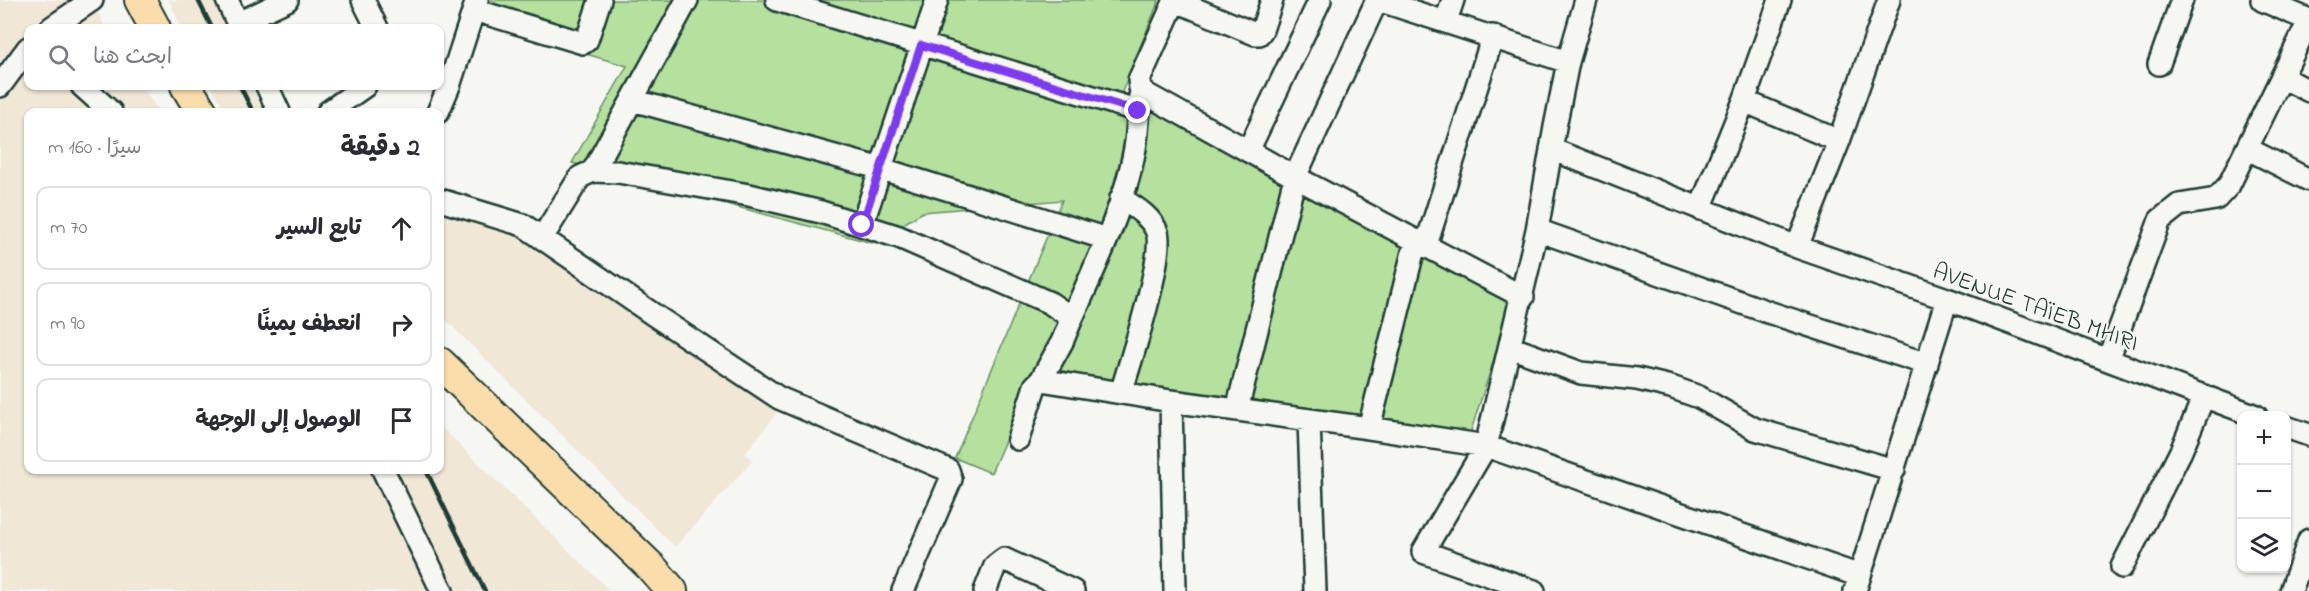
<!DOCTYPE html>
<html lang="ar">
<head>
<meta charset="utf-8">
<style>
  :root { --surface:#fff; --page:#f2f2f3; --text:#2b2b33; --muted:#7c7c81; --line:#e1e1e2 }
  body { margin:0; font-family:"Indie Flower","Playpen Sans Arabic",sans-serif; background:var(--page); color:var(--text); direction:rtl }
  .controls { position:absolute; right:18px; bottom:18px; display:grid; overflow:hidden; border-radius:12px; box-shadow:0 2px 4px #0004 }
  .controls button { width:54px; height:54px; display:grid; place-items:center; padding:0; border:0; border-bottom:2px solid var(--line); background:var(--surface); color:var(--text); font:30px sans-serif }
  .stop { position:absolute; width:18px; height:18px; margin:-14px; border:4px solid #7c3aed; border-radius:50%; background:#fff }
  .stop.end { background:#7c3aed; border-color:#fff; box-shadow:0 2px 6px #0008 }
  .list { margin:0; padding:0; list-style:none }
  h2 { display:flex; justify-content:space-between; align-items:center; height:78px; margin:0; padding:0 24px; font-size:26px }
  h2 small { font-size:20px; font-weight:400; color:var(--muted) }
  .list li { display:grid; grid-template-columns:39px 1fr auto; gap:18px; align-items:center; box-sizing:border-box; height:84px; margin:0 12px 12px; padding:0 12px; border:2px solid var(--line); border-radius:12px }
  .list b { display:block; font-size:22px; white-space:nowrap }
  .list em { font-size:20px; font-style:normal; color:var(--muted) }
  .icon { flex:none; width:33px; height:33px; fill:none; stroke:currentColor; stroke-width:2; stroke-linecap:round; stroke-linejoin:round }
  .map { position:relative; flex:none; width:2309px; height:591px; overflow:hidden; direction:ltr }
  .search { position:absolute; background:var(--surface); box-shadow:0 2px 4px #0004; left:24px; top:24px; width:420px; height:66px; display:flex; align-items:center; gap:15px; box-sizing:border-box; padding:0 21px; border-radius:12px; color:var(--muted); font-size:22px }
  .panel { position:absolute; background:var(--surface); box-shadow:0 2px 4px #0004; left:24px; top:108px; width:420px; height:366px; border-radius:12px; direction:rtl }
  .map>svg:first-child { display:block }
  .built { fill:#f0e7d6 }
  .green { fill:#b5e09e; stroke:#6a8e69; stroke-width:1.5 }
  .lines { fill:none; stroke-linecap:round; stroke-linejoin:round }
  .minor-casing { stroke:#1f3d34; stroke-width:26 }
  .highway-casing { stroke:#1f3d34; stroke-width:34 }
  .minor { stroke:#f6f6f2; stroke-width:21 }
  .highway { stroke:#fbddab; stroke-width:30 }
  .rail { stroke:#1f3d34; stroke-width:4.5 }
  .route { stroke:#7c3aed; stroke-width:8 }
  .labels { text-anchor:middle; stroke-width:4.5; stroke-linejoin:round; paint-order:stroke }
  .street-label { font-size:24px; fill:#1f3d34; stroke:#f6f6f2 }
</style>
</head>
<body>
<div class="map">
<svg width="2309" height="591" viewBox="0 0 2309 591">
  <rect width="100%" height="100%" fill="#f6f6f2"/>
  <filter id="ink" filterUnits="userSpaceOnUse"><feTurbulence type="fractalNoise" baseFrequency=".0167" numOctaves="2"/><feDisplacementMap in="SourceGraphic" scale="12" xChannelSelector="R" yChannelSelector="G"/><feConvolveMatrix kernelMatrix="1 2 1 2 8 2 1 2 1" color-interpolation-filters="sRGB"/></filter>
  <g filter="url(#ink)">
    <!-- built -->
    <path class="built" d="M 0,0 L 93,0 L 105,28 L 28,28 L 28,86 L 142,86 L 159,112 L 28,112 L 28,470 L 440,470 L 440,426 L 610,591 L 0,591 Z
      M 169,0 L 213,0 L 226,28 L 182,28 Z
      M 211,86 L 252,86 L 265,112 L 226,112 Z
      M 440,194 L 531,217 L 543,231 L 789,397 L 745,454 L 753,460 L 675,547 L 440,314 Z"/>
    <!-- green -->
    <path class="green" d="M 473,0 L 1159,0 L 1122,92 L 1515,294 L 1469,437 L 1173,394 L 1037,367 L 991,473 L 955,458 L 1062,200 L 923,212 L 872,243 L 572,163 L 627,66 L 467,19 Z"/>
    <g class="lines">
      <!-- minor casing -->
      <g class="minor-casing">
        <path id="minor" d="M 227,0 L 240,28
          M 363,0 L 377,28
          M 777,0 L 1139,111
          M 1174,0 L 1255,34 L 1259,34 L 1262,30 L 1272,0
          M 1175,0 L 1139,80 L 1140,88 L 1146,94 L 1295,177 L 1523,297
          M 1378,0 L 1568,62
          M 2262,0 L 2309,20
          M 474,10 L 583,43 L 587,40 L 600,0
          M 1446,21 L 1453,0
          M 238,23 L 287,0
          M 51,28 L 92,0
          M 2159,64 L 2182,0
          M 2282,77 L 2309,91
          M 0,86 L 28,48
          M 82,86 L 111,112
          M 267,86 L 279,112
          M 632,100 L 882,169 L 1107,239
          M 1744,101 L 1839,141
          M 328,112 L 365,86
          M 438,112 L 449,86 L 477,0
          M 1551,149 L 1797,247 L 1947,299 L 2256,416
          M 2248,149 L 2309,180
          M 1248,151 L 1320,0
          M 593,171 L 687,0
          M 1121,198 C 1134,207 1151,216 1157,232 C 1165,256 1130,363 1121,393
          M 440,200 L 523,225 L 654,315 L 779,398 L 948,470 L 951,479 L 903,591
          M 1700,209 L 1744,101 L 1780,0
          M 862,225 L 937,0
          M 1537,230 L 1768,312 L 1927,364
          M 542,238 L 580,177 L 593,171 L 618,172 L 749,195 L 821,212 L 899,237 L 1050,303 L 1072,318 L 1062,342 L 1041,380
          M 1426,245 L 1493,36
          M 1797,247 L 1839,141 L 1889,0
          M 1072,318 C 1096,265 1125,205 1135,148 C 1138,131 1138,113 1140,96
          M 1510,347 L 1581,373 L 1637,379 L 1671,387 L 1699,397 L 1755,429 L 1894,470
          M 2108,360 L 2160,220 L 2179,205 L 2216,199 L 2229,185 L 2309,21
          M 1171,401 L 1175,591
          M 1237,410 L 1295,177 L 1377,0
          M 1309,420 L 1315,591
          M 2286,427 L 2309,435
          M 1369,428 L 1416,240
          M 1018,439 L 1035,386 L 1041,380 L 1171,401 L 1369,428 L 1486,446 L 1860,576
          M 383,470 L 442,591
          M 2122,567 L 2181,451 L 2204,396
          M 985,591 L 995,566 L 1004,559 L 1073,591
          M 1534,591 L 1423,552 L 1486,446 L 1537,230 L 1555,127 L 1568,62 L 1586,0
          M 1855,591 L 1947,299
          M 2291,591 L 2309,540"/>
      </g>
      <!-- highway casing -->
      <g class="highway-casing">
        <path id="highway" d="M 140,0 L 155,28
          M 186,86 L 202,112
          M 440,363 L 651,567 L 672,591"/>
      </g>
      <!-- minor -->
      <use href="#minor" class="minor"/>
      <!-- highway -->
      <use href="#highway" class="highway"/>
      <!-- rail -->
      <path class="rail" d="M 198,0 L 212,28
        M 240,86 L 253,112
        M 426,470 L 485,591"/>
    </g>
  </g>
  <g class="lines" filter="url(#ink)">
    <!-- route -->
    <path class="route" d="M 862,225 L 921,45 L 1138,111"/>
  </g>
  <g class="labels">
    <!-- street labels -->
    <g class="street-label">
      <text transform="translate(2036 306) rotate(20)" y="8">AVENUE TAÏEB MHIRI</text>
    </g>
  </g>
</svg>
<div class="controls">
<button>+</button>
<button>−</button>
<button><svg class="icon" aria-label="layers" viewBox="0 0 24 24"><path d="M12 4l9 5-9 5-9-5zM3 14l9 5 9-5"/></svg></button>
</div>
<div class="stop" style="left:862px;top:225px"></div>
<div class="stop end" style="left:1138px;top:111px"></div>
<div class="search"><svg class="icon" aria-label="search" viewBox="0 0 24 24"><circle cx="10" cy="10" r="6"/><path d="M15 15l6 6"/></svg>ابحث هنا</div>
<section class="panel">
<h2>2 دقيقة<small>سيرًا · 160 m</small></h2>
<ul class="list">
<li><svg class="icon" aria-label="ahead" viewBox="0 0 24 24"><path d="M12 20V5M6 11l6-6 6 6"/></svg><div><b>تابع السير</b></div><em>70 m</em></li>
<li><svg class="icon" aria-label="right" viewBox="0 0 24 24"><path d="M7 20v-9h11M14 6l5 5-5 5"/></svg><div><b>انعطف يمينًا</b></div><em>90 m</em></li>
<li><svg class="icon" aria-label="arrive" viewBox="0 0 24 24"><path d="M6 21V4h12l-3 4 3 4H6"/></svg><div><b>الوصول إلى الوجهة</b></div></li>
</ul>
</section>
</div>
</body>
</html>
